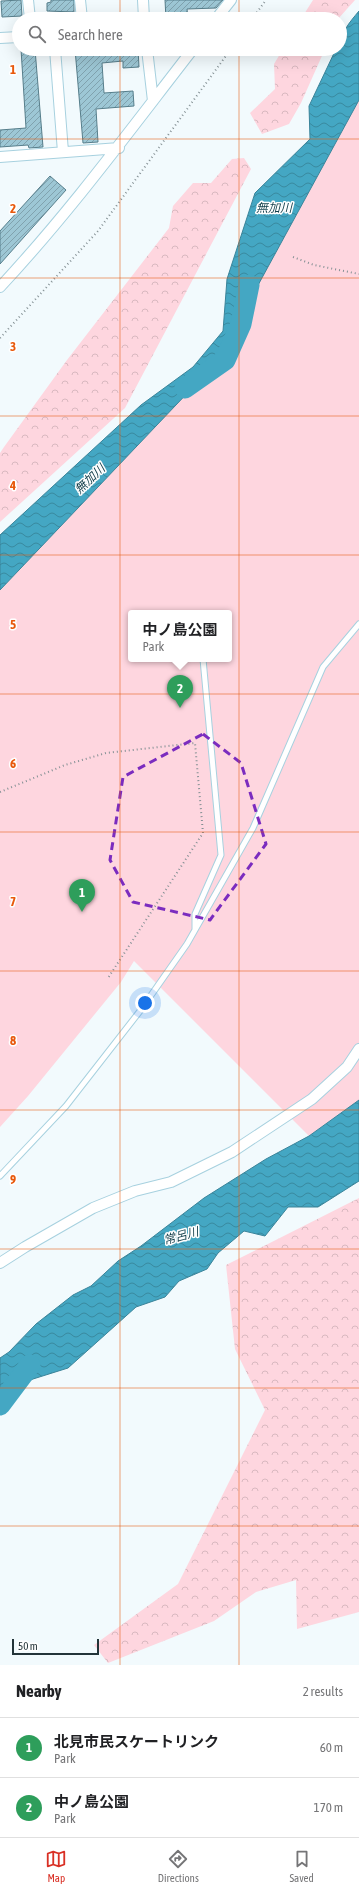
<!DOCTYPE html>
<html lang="en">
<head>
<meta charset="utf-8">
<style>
  :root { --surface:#fff; --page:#f6f6f6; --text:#202124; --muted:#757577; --line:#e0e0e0; --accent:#d93025 }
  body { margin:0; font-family:"Asap Condensed","Noto Sans JP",sans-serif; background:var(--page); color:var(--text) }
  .scale { position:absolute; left:12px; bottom:10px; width:87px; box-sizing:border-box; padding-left:4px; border:2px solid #233439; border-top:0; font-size:11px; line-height:14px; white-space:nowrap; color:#233439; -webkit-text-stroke:3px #fff; paint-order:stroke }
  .you { position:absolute; left:145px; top:1003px; width:14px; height:14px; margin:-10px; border:3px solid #fff; border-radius:50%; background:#1a73e8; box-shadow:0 0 0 6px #1a73e833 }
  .badge { display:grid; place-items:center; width:26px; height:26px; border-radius:50%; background:var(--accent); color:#fff; font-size:13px; font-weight:700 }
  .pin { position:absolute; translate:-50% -33px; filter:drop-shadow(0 1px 2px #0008) }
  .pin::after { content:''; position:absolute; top:21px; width:14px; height:12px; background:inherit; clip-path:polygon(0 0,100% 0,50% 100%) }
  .popup { position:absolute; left:128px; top:610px; width:104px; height:52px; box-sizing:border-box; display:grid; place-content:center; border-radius:4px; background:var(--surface); filter:drop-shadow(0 1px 3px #0005); font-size:13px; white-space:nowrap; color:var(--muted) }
  .popup b { font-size:15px; color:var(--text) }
  .popup::after { content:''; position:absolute; left:50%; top:100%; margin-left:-8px; border:8px solid transparent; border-top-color:var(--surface) }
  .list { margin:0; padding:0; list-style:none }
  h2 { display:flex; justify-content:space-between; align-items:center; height:52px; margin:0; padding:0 16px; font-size:17px }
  h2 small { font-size:13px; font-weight:400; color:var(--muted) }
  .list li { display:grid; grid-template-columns:26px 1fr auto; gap:12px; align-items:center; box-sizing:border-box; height:60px; padding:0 16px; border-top:1px solid var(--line) }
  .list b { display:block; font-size:15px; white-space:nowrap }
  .list p { margin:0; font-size:13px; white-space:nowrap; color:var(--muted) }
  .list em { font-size:13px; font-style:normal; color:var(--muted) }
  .icon { flex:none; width:22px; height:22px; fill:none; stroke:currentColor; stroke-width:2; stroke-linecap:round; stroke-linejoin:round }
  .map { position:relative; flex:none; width:359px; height:1665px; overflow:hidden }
  .search { position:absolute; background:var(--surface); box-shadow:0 4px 16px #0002; left:12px; right:12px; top:12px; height:44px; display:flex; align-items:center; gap:10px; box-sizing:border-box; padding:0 14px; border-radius:22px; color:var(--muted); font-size:15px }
  .sheet { height:172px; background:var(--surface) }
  nav { display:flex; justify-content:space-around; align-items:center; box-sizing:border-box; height:56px; border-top:1px solid var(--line); background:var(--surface); font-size:11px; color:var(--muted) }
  nav a { display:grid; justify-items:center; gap:2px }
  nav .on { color:var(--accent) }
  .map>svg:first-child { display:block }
  .forest { fill:url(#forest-crowns) }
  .green { fill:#fed6df; fill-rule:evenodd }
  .water { fill:url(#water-waves); stroke:#3a849a }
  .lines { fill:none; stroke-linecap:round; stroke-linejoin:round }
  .river { stroke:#44a7c3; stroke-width:21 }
  .building { fill:url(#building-hatch); stroke:#567e8b }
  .lane-casing { stroke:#a7d1df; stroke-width:7 }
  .street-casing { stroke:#a7d1df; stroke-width:12 }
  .path { stroke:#859195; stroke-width:2; stroke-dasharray:1 3; stroke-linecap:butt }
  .lane { stroke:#fff; stroke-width:5 }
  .street { stroke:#fff; stroke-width:10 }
  .marked { fill:none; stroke:#7b2cbf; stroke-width:3; stroke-dasharray:8 5; stroke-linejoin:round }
  .grid { fill:none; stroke:#e8590c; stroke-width:1; stroke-opacity:0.55 }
  .labels { text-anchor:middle; stroke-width:3; stroke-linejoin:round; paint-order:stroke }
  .water-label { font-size:12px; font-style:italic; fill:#113e4a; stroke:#fff }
  .grid-label { font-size:13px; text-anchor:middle; font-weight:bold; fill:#e8590c; stroke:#fff; stroke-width:3; stroke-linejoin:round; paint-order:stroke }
</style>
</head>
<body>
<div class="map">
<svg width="359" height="1665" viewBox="0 0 359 1665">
  <defs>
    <pattern id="forest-crowns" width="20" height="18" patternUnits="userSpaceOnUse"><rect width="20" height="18" fill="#fed6df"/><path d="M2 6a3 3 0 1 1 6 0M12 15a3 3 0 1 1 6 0" fill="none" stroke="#d9b8c0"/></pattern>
    <pattern id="water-waves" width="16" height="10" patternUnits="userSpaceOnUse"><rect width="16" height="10" fill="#44a7c3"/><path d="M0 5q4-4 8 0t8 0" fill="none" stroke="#38899f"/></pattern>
    <pattern id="building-hatch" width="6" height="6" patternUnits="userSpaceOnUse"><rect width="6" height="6" fill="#9dc7d5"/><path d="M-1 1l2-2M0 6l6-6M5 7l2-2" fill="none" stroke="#80a2ae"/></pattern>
  </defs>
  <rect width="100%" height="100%" fill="#f2fafd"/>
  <!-- forest -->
  <path class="forest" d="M 313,0 L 355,0 L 338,19 L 301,19 Z
    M 283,49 L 325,49 L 301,103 L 289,124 L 262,134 L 250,113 L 275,89 L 274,64 Z
    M 244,158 L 251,169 L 125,408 L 0,522 L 0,453 L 4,447 L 67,360 L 169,228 L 173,206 L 193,183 L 211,183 L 232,159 Z
    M 359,1198 L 359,1612 L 297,1629 L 296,1580 L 256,1592 L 214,1621 L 108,1663 L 94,1645 L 178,1584 L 265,1410 L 235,1349 L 226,1265 Z"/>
  <!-- green -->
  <path class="green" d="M 359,100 L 359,1100 L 309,1136 L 134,961 L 121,982 L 28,1096 L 0,1127 L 0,590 L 215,364 ZM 131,613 L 229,613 L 229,659 L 131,659 Z"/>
  <!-- water -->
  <path class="water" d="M 359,11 L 359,100 L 215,364 L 0,590 L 0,535 L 141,405 L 193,367 L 223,331 L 227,279 L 255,193 L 310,139 L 309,106 L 336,49 L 340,49 C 340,33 349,23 359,11 Z
    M 359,1100 L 359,1181 L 318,1207 L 288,1207 L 265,1236 L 244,1231 L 218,1253 L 207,1269 L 179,1281 L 165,1297 L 136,1307 L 68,1368 L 33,1379 L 3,1393 L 0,1402 L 0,1358 L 9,1352 L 36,1324 L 73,1295 L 91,1286 L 118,1261 L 141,1246 L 204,1198 L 266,1159 L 309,1136 Z"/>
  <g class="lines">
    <!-- river -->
    <path class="river" d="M 185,388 L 225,360 L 241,324 L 249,285
      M 0,1405 L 30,1365"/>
  </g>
  <!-- building -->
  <path class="building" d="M 21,0 L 22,16 L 2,17 L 1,1 Z
    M 51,0 L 74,0 L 74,12 L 47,11 L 47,3 L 51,2 Z
    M 165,0 L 223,0 L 216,8 L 187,9 L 188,19 L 166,19 Z
    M 21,49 L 35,49 L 43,147 L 29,148 L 28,145 L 0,147 L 0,130 L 26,128 Z
    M 75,49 L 90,49 L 90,50 L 138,49 L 139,67 L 123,68 L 123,61 L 102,63 L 104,93 L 133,91 L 134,106 L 96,109 L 98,142 L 83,143 Z
    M 50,176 L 66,190 L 0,264 L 0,231 Z"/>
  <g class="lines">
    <!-- lane casing -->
    <g class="lane-casing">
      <path id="lane" d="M 195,929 L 195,914 L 221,855 L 203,659
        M 0,1176 L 66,1106 L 140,1011 L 187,944 L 253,828 L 323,667 L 359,624"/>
    </g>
    <!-- street casing -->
    <g class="street-casing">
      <path id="street" d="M 28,0 L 30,19
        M 80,0 L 82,19
        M 143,0 L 144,19
        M 216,19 L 231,0
        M 0,38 L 19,37
        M 55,49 L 63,152
        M 147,49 L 153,101
        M 0,157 L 119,148
        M 0,287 C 70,212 130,130 193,49
        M 0,1263 L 25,1247 L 93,1208 L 135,1191 L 171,1182 L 232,1152 L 312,1099 L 347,1067 L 359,1049"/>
    </g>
    <!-- path -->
    <path class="path" d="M 252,19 L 266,0
      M 293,257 L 314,265 L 359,274
      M 0,338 L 98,231 L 231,49
      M 0,792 L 65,765 L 106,753 L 195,743 L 203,833 L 108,978"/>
    <!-- lane -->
    <use href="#lane" class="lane"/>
    <!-- street -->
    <use href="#street" class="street"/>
  </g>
  <!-- marked area -->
  <path class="marked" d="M 203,734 L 241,763 L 266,844 L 210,920 L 133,902 L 110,860 L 123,777 Z"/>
  <!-- grid -->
  <path class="grid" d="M 120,0 L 120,19M 239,0 L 239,19M 120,49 L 120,1665M 239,49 L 239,1665M 0,139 L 359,139M 0,278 L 359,278M 0,416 L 359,416M 0,555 L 359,555M 0,694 L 359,694M 0,832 L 359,832M 0,971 L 359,971M 0,1110 L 359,1110M 0,1249 L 359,1249M 0,1388 L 359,1388M 0,1526 L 359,1526"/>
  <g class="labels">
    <!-- water labels -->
    <g class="water-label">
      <text x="274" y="212">無加川</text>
      <text transform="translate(90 479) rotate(-43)" y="4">無加川</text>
      <text transform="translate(181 1236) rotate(-15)" y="4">常呂川</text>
    </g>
  </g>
  <g class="grid-label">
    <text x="13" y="74">1</text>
    <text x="13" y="213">2</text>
    <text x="13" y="351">3</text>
    <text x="13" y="490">4</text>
    <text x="13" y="629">5</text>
    <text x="13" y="768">6</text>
    <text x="13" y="906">7</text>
    <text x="13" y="1045">8</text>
    <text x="13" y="1184">9</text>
  </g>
</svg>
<div class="scale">50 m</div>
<div class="you"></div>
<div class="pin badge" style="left:82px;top:912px;background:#2e9e5b">1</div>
<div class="pin badge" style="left:180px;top:708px;background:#2e9e5b">2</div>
<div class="popup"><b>中ノ島公園</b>Park</div>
<div class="search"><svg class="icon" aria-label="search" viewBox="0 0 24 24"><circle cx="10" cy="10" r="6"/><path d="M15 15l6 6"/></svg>Search here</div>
</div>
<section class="sheet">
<h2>Nearby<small>2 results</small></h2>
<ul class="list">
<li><span class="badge" style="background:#2e9e5b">1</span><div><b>北見市民スケートリンク</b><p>Park</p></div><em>60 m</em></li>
<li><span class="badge" style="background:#2e9e5b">2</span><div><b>中ノ島公園</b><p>Park</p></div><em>170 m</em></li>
</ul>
</section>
<nav>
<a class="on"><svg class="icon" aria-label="map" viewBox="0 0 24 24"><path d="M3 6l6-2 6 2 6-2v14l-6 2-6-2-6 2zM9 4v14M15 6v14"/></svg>Map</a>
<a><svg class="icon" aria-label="directions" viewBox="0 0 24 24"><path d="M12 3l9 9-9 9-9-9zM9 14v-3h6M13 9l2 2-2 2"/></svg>Directions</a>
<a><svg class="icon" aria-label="saved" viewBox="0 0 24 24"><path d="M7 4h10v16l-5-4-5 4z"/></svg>Saved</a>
</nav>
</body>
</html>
